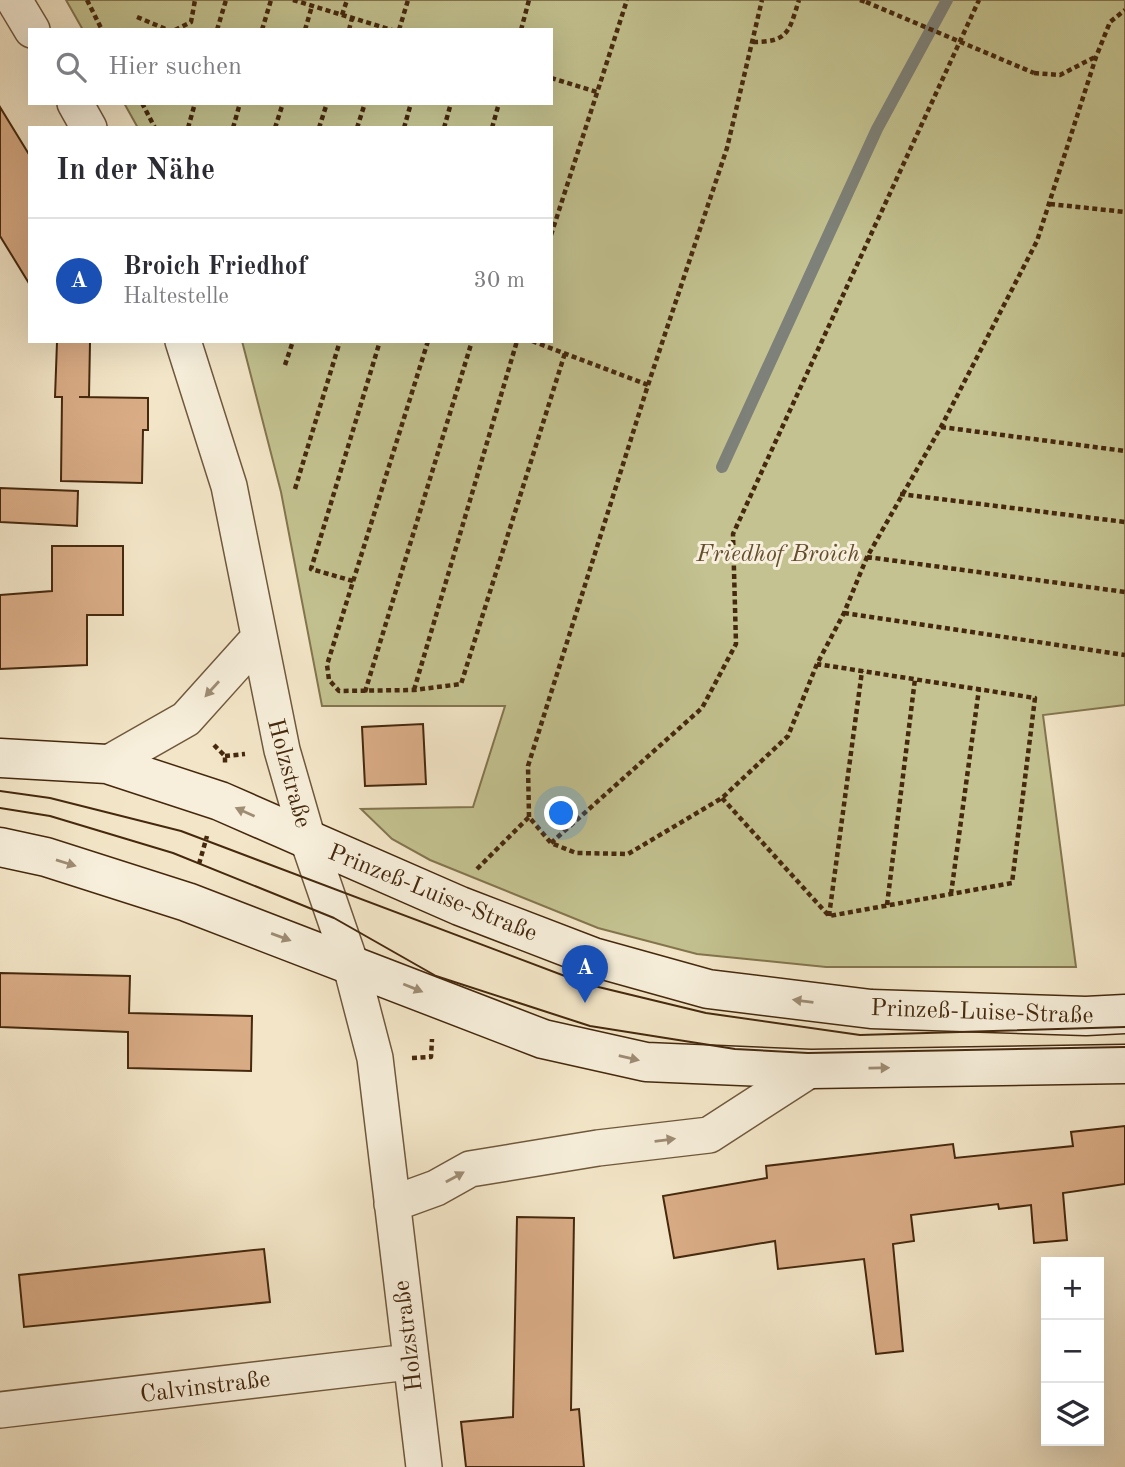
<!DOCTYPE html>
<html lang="de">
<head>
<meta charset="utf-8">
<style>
  :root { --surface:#fff; --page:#f7f7f7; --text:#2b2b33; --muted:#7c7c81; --line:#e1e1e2; --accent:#111827 }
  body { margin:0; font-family:"Old Standard TT",serif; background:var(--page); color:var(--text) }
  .controls { position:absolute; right:21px; bottom:21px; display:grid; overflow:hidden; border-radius:0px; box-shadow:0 7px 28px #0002 }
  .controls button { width:63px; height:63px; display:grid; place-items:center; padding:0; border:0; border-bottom:2px solid var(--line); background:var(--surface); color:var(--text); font:35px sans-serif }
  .you { position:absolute; left:562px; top:814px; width:24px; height:24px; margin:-18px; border:5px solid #fff; border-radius:50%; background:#1a73e8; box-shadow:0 0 0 10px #1a73e833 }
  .badge { display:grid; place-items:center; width:46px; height:46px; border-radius:50%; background:var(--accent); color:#fff; font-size:23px; font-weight:700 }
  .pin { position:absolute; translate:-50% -58px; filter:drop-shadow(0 2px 4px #0008) }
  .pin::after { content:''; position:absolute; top:37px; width:24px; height:21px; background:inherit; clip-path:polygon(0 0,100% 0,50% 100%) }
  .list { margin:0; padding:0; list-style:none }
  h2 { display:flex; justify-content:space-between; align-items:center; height:91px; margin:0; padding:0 28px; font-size:30px }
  h2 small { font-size:23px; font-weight:400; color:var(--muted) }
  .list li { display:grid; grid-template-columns:46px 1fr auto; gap:21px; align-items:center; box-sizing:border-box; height:126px; padding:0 28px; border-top:2px solid var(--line) }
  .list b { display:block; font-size:26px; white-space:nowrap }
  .list p { margin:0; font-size:23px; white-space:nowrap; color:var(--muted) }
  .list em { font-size:23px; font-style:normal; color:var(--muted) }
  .icon { flex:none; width:38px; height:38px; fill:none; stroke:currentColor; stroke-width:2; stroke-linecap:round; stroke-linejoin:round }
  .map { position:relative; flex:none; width:1125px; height:1467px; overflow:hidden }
  .search { position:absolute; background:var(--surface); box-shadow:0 7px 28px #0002; left:28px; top:28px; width:525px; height:77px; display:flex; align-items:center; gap:18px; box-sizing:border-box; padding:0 24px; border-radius:0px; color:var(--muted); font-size:26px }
  .panel { position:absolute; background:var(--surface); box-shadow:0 7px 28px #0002; left:28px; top:126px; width:525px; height:217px; border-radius:0px }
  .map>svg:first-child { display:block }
  .green { fill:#c3c290; stroke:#84754e; stroke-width:2 }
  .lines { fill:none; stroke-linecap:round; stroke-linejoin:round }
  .stream { stroke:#7d8179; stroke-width:12 }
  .building { fill:#d9ac86; stroke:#45280d; stroke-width:2 }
  .street-casing { stroke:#70583c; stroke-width:38 }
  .secondary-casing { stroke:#45280d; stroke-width:41 }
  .path { stroke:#45280d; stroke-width:4.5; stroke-dasharray:5 3.5; stroke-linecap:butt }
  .street { stroke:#f7efdb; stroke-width:35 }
  .secondary { stroke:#f7efdb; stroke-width:38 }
  .tram { stroke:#45280d; stroke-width:2 }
  .path-bridge { stroke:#45280d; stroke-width:4.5; stroke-dasharray:5 3.5; stroke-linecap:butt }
  .oneway { fill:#9e8c74 }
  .labels { text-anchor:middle; stroke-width:6; stroke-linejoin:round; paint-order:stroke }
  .park-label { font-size:24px; font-style:italic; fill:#644e2e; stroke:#f7efdb }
  .street-label { font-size:24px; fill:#45280d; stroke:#f7efdb }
</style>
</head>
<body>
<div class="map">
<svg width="1125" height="1467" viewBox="0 0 1125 1467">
  <rect width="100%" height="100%" fill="#f3e6c8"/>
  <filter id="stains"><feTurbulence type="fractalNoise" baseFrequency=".00286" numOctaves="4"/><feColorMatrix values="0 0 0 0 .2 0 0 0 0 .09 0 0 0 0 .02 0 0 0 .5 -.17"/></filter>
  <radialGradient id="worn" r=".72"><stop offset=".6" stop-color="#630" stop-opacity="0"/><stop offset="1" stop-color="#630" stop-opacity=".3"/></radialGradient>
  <!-- green -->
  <path class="green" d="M 66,0 L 1125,0 L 1125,705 L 1043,715 L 1076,967 L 826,967 L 697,954 L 598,928 L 430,860 L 392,839 L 361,809 L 473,807 L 505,706 L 322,706 L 281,492 L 242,341 L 551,341 L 551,128 L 138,128 L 124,103 L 551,103 L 551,30 L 83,30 Z"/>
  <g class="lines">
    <!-- stream -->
    <path class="stream" d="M 722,467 L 877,129 L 947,0"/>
  </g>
  <!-- building -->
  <path class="building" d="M 0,107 L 30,156 L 30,285 L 0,236 Z
    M 57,342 L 90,342 L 89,397 L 79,397 L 148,398 L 148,430 L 143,430 L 142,483 L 61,481 L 62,397 L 55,397 Z
    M 0,488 L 78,491 L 77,526 L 0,522 Z
    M 52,546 L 123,546 L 123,615 L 87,615 L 87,665 L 0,669 L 0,595 L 52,591 Z
    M 423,724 L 426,784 L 365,786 L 362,727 Z
    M 0,973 L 130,976 L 129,1013 L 252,1016 L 251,1071 L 128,1068 L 128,1032 L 0,1027 Z
    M 1125,1126 L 1125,1184 L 1063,1193 L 1067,1240 L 1034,1243 L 1031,1205 L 999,1209 L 998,1204 L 911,1215 L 914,1241 L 893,1244 L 903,1351 L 876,1354 L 864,1259 L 778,1269 L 775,1241 L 674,1258 L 663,1196 L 767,1178 L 766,1166 L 953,1144 L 955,1158 L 1073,1146 L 1071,1132 Z
    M 517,1217 L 574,1218 L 571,1410 L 579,1409 L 584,1467 L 466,1467 L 461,1422 L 513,1417 Z
    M 264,1249 L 270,1302 L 24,1327 L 19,1275 Z"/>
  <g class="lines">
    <!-- street casing -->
    <g class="street-casing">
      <path id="street" d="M 14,0 L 32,30
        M 75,103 L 89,128
        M 183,341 L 229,486 L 282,750 L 308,840 L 350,962 L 375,1058 L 424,1467
        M 107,764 L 186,719 L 258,639
        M 392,1204 L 436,1188 L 470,1169 L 598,1148 L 709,1135 L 811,1069
        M 0,1410 L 409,1362"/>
    </g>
    <!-- secondary casing -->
    <g class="secondary-casing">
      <path id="secondary" d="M 0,758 L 107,764 L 220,801 L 460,906 L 593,957 L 708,989 L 871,1009 L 1086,1016 L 1125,1014
        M 0,847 L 46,857 L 187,902 L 543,1039 L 646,1062 L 811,1069 L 1125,1064"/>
    </g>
    <!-- path -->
    <path class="path" d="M 87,0 L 102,30
      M 293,0 L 392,30
      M 860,0 L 866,2
      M 342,15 L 347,0
      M 137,17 L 168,30
      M 175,30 L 191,22 L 195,0
      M 217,30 L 226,0
      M 262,30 L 271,0
      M 305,30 L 312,6
      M 349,30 L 352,18
      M 399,30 L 408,0
      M 521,30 L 529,0
      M 753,42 C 789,42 789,31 799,0
      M 1034,73 L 1060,75 L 1095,57
      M 551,78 L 597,92
      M 142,103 L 155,128
      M 188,128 L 195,103
      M 233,128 L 240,103
      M 275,128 L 283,103
      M 319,128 L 327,103
      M 357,128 L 365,103
      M 404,128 L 411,103
      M 444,128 L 451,103
      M 492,128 L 499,103
      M 1050,204 L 1125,212
      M 551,235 L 627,0
      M 428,341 L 327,665 L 329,680 L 339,691 L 414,690 L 461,684 L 565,353
      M 532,341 L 648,385
      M 285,365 L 293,341
      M 941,427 L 1125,451
      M 295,489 L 340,341
      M 900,494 L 1125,522
      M 867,557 L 1125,592
      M 353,581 L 311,569 L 380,341
      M 844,613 L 1125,655
      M 414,690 L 517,341
      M 365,692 L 472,341
      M 214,745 L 225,756 L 225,763
      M 225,756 L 245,754
      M 722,798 L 829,916 L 1012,883 L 1035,698 L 817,664
      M 529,817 L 528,766 L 648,385 L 727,148 L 762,0
      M 551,843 L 702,708 L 736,644 L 733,534 L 979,0
      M 199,864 L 207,836
      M 477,869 L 529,817 L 551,843 L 576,853 L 628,854 L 722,798 L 788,736 L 817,664 L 844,613 L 867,557 L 941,427 L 1037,241 L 1096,57 L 1110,22 L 1125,10
      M 951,894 L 979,689
      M 887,905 L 915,679
      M 829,916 L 862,671
      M 412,1058 L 431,1057 L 432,1039"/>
    <!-- street -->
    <use href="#street" class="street"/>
    <!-- secondary -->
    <use href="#secondary" class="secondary"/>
    <!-- tram -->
    <path class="tram" d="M 0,791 L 50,798 L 181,831 L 586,984 L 706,1013 L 860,1035 L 1125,1027
      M 0,808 L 50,816 L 173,853 L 334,918 L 436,976 L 590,1026 L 735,1049 L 808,1053 L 1125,1047"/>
    <!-- path-bridge -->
    <path class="path-bridge" d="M 866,2 L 1034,73"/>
  </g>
  <!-- one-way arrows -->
  <defs><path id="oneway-solid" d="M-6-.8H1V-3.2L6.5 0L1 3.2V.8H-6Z" transform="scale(1.75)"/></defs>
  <g class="oneway">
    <use href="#oneway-solid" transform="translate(212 689) rotate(132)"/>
    <use href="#oneway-solid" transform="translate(245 812) rotate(-156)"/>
    <use href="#oneway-solid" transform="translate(66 863) rotate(17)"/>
    <use href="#oneway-solid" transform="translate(281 937) rotate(20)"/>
    <use href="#oneway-solid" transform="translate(413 988) rotate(22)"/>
    <use href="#oneway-solid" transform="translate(803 1001) rotate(-173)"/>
    <use href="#oneway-solid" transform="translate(629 1058) rotate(13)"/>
    <use href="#oneway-solid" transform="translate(879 1068) rotate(-1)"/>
    <use href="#oneway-solid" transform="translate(665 1140) rotate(-7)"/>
    <use href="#oneway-solid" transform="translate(455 1177) rotate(-29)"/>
  </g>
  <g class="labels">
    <!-- park labels -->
    <g class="park-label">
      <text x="778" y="561">Friedhof Broich</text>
    </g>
    <!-- street labels -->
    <g class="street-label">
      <text transform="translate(290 773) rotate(75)" y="8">Holzstraße</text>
      <text transform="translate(433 892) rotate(22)" y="8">Prinzeß-Luise-Straße</text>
      <text transform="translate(982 1011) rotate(2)" y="8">Prinzeß-Luise-Straße</text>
      <text transform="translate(407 1336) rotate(-97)" y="8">Holzstraße</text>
      <text transform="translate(205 1386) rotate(-7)" y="8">Calvinstraße</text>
    </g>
  </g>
  <rect width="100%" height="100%" filter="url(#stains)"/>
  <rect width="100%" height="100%" fill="url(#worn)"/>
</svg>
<div class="controls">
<button>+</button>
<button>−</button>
<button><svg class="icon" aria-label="layers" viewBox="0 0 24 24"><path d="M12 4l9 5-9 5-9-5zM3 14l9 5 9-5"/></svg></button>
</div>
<div class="you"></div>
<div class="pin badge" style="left:585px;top:1003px;background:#1a4fb4">A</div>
<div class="search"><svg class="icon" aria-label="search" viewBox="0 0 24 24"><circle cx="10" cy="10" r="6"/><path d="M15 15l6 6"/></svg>Hier suchen</div>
<section class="panel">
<h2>In der Nähe<small></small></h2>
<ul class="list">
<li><span class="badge" style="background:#1a4fb4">A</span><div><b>Broich Friedhof</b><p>Haltestelle</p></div><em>30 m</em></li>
</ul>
</section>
</div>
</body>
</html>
